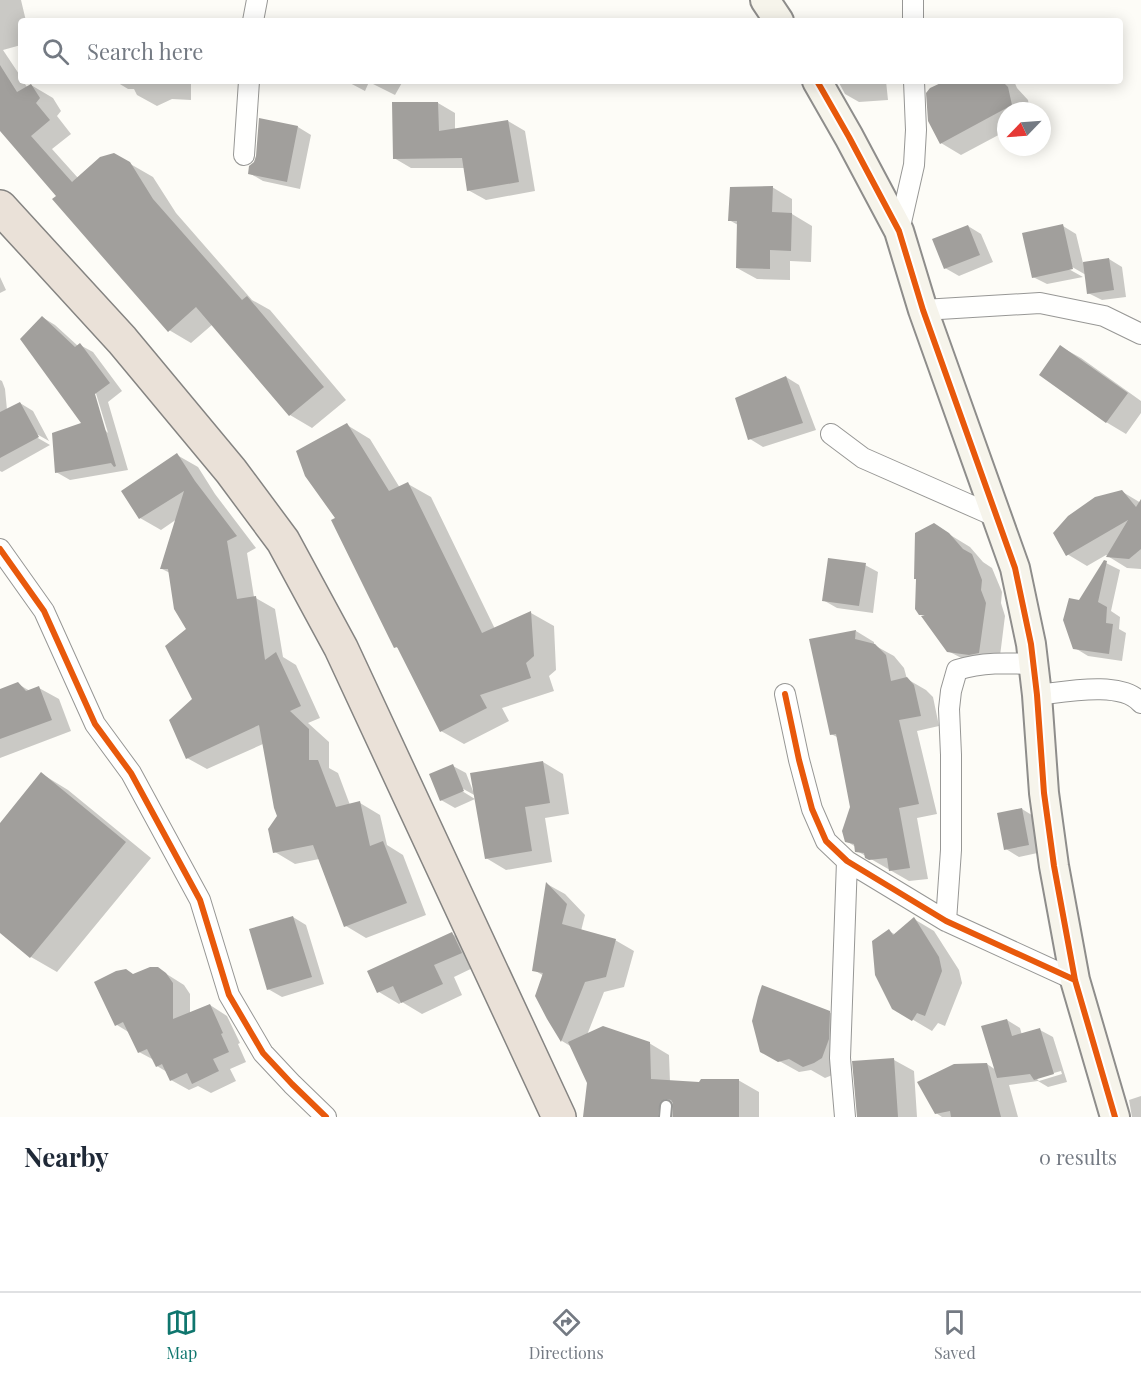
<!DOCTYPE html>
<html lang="en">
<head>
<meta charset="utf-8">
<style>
  :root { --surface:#fff; --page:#f2f2f3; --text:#1f2937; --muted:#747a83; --line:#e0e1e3; --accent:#0f766e }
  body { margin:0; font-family:"Playfair Display",serif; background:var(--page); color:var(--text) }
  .compass { position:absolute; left:997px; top:102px; width:54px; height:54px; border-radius:50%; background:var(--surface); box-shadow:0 3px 15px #0003; rotate:245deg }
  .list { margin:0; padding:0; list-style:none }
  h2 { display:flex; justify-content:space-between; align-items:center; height:78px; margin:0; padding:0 24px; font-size:26px }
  h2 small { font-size:20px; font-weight:400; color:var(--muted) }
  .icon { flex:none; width:33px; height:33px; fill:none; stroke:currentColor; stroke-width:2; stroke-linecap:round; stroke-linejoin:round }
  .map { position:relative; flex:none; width:1141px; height:1117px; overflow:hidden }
  .search { position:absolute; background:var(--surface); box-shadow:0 3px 15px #0003; left:18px; right:18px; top:18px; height:66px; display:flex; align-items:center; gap:15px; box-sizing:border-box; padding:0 21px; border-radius:6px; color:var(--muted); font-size:22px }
  .sheet { height:174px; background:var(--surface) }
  nav { display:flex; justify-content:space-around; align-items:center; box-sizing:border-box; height:84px; border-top:2px solid var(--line); background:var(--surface); font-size:16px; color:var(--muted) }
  nav a { display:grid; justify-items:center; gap:3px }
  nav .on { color:var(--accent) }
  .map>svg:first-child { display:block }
  .shadow { fill:#0003; fill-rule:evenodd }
  .building { fill:#a19f9c }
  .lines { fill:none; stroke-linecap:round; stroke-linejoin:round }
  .lane-casing { stroke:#979795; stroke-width:14 }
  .street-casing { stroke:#979795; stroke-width:22 }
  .secondary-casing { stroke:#8e8d8b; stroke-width:32 }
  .highway-casing { stroke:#858482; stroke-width:36 }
  .lane { stroke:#fffffe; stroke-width:10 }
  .street { stroke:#fffffe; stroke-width:20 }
  .secondary { stroke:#f6f4eb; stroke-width:28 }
  .highway { stroke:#eae1d8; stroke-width:33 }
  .cycleway-casing { stroke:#fff; stroke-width:10 }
  .cycleway { stroke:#e8590c; stroke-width:6 }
</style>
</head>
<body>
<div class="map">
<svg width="1141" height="1117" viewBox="0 0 1141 1117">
  <rect width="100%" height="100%" fill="#fdfcf7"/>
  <!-- shadow -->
  <path class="shadow" d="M 0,0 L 21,0 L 26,21 L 21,21 L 21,45 L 3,50 L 21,77 L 21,81 L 23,81 L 27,87 L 31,85 L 53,98 L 61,111 L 57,116 L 71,134 L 52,149 L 78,178 L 113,154 L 153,177 L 176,213 L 252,300 L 270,310 L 346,400 L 312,428 L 290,415 L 213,324 L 191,343 L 169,330 L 58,196 L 0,129 Z
    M 99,18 L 123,21 L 99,21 Z
    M 115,81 L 191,81 L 191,100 L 172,99 L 157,106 L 137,95 L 134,89 L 128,89 Z
    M 346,81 L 403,81 L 395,95 L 369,82 L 365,91 Z
    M 838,81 L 886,81 L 888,100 L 859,102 L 845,94 Z
    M 948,81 L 1014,81 L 1017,88 L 1028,100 L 1030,111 L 1006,111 L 1006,131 L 961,155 L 941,143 Z
    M 438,103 L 455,113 L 455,130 L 508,121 L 525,131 L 535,191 L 486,200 L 468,190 L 465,168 L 411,168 L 394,158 Z
    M 260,120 L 298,127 L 311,135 L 300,189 L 263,181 L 249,173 L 257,156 Z
    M 772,187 L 792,199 L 792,214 L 812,226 L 811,262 L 790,261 L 790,280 L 757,279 L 737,268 L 738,225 L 729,220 Z
    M 968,226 L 981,234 L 993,262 L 959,276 L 945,268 Z
    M 1063,226 L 1076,234 L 1083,263 L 1109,259 L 1122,267 L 1126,297 L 1102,300 L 1088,293 L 1086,275 L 1067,264 L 1065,267 L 1083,277 L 1047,284 L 1033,277 Z
    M 0,277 L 6,290 L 0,293 Z
    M 42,317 L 55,325 L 78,346 L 80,345 L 93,352 L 122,391 L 108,402 L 128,470 L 70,480 L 56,472 L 94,421 ZM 94,387 L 108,433 L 103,428 L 91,388 Z
    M 1061,347 L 1081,358 L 1141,401 L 1141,413 L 1126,434 L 1106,422 Z
    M 786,377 L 799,385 L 816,430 L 763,447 L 750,439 Z
    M 0,380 L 2,381 L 5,389 L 7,410 L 20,403 L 33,411 L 49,441 L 33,432 L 31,434 L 50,445 L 2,472 L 0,471 Z
    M 347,425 L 370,439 L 400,488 L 408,484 L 431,497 L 495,629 L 531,613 L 554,626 L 556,670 L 549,676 L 554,691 L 502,708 L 509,721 L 464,744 L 441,731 L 400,649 L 396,647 L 337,519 Z
    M 177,455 L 198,467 L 215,494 L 256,548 L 247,553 L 254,597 L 275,609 L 283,657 L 296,665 L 320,718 L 308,723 L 329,742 L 329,768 L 338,773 L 350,805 L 360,803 L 380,815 L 387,845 L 403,855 L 426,915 L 366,938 L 346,926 L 319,859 L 295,864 L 275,852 L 279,816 L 263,744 L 207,769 L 187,758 L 194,700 L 188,629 L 170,573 L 162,569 L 177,519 L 161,530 L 140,518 L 123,492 Z
    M 1121,491 L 1141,503 L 1141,569 L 1127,568 L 1106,555 L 1087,566 L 1067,554 Z
    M 934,525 L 970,547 L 983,562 L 992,568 L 1002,592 L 1001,603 L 1005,616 L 999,664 L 969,662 L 948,651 L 926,617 L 921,613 Z
    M 1104,562 L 1120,570 L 1111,611 L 1120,617 L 1119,629 L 1126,633 L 1122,661 L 1088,656 L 1075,648 L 1080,602 Z
    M 865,565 L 878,572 L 873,613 L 837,608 L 823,600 Z
    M 856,631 L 874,642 L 874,645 L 894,656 L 904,668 L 907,679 L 926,690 L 933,697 L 939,726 L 917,731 L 937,814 L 917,818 L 928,879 L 909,881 L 857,851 L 856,847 L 846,841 L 851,807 L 839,738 L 831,734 Z
    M 18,684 L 30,691 L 39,688 L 59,699 L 71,731 L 0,758 L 0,691 Z
    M 543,762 L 563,774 L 569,814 L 545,818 L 552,862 L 506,870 L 486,858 L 476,796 L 458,786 L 457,788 L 475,799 L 455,808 L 441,800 L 453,766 L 466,773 L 473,791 Z
    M 42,774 L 68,790 L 151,858 L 57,972 L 31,957 L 0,931 L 0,825 Z
    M 1022,809 L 1035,817 L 1042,852 L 1019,857 L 1006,849 Z
    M 547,884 L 565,894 L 585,915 L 581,931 L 615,940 L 634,951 L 624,987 L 604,992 L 587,1035 L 649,1043 L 669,1055 L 670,1082 L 700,1084 L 738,1080 L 759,1092 L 759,1117 L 585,1117 L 589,1083 L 572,1047 L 562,1041 L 548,1019 L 544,976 L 534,970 Z
    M 293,917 L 306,925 L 324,984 L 282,997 L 268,989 Z
    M 914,919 L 934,931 L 959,970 L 962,983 L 945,1026 L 938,1023 L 932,1031 L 893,1008 L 889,931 L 896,935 Z
    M 452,934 L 472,945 L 481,964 L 454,977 L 462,995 L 422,1014 L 402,1002 L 399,1004 L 379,992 Z
    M 157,968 L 184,985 L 190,994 L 190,1013 L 210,1005 L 227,1016 L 240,1043 L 238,1044 L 246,1062 L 230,1069 L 236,1081 L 211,1093 L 198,1086 L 189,1090 L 171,1080 L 167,1072 L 157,1066 L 154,1060 L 139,1052 L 130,1033 L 117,1025 L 134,975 Z
    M 829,1012 L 849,1024 L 835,1074 L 825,1078 L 811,1070 L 799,1072 L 761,1051 Z
    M 1007,1020 L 1020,1028 L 1022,1035 L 1040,1030 L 1053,1037 L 1067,1082 L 1048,1087 L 1038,1081 L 1009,1085 L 1018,1117 L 942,1117 L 936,1113 L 987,1064 L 996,1070 ZM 1061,1071 L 1062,1074 L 1039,1081 L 1036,1078 Z
    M 894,1060 L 914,1071 L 917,1117 L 858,1117 Z
    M 1141,1096 L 1141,1117 L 1132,1117 L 1129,1100 Z"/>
  <!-- building -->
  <path class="building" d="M 0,65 L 17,92 L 31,84 L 40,98 L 36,103 L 50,120 L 31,136 L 72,182 L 100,157 L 114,153 L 130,162 L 153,199 L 242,300 L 247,296 L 324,387 L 289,416 L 196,307 L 168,332 L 52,199 L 56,196 L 0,131 Z
    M 945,81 L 1002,81 L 1008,87 L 1012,105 L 940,144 L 928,121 L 926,93 L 930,88 Z
    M 392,102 L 438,102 L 439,131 L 508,120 L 519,182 L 467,191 L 462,158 L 393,159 Z
    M 259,118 L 298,126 L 287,182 L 248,174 L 249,166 L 254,162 L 256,156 Z
    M 773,186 L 772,212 L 792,213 L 791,251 L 770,250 L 770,269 L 736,268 L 737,221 L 728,221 L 730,187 Z
    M 1063,224 L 1073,269 L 1032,278 L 1022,233 Z
    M 968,225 L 980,255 L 944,269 L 932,239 Z
    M 1109,258 L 1114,290 L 1087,294 L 1083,262 Z
    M 42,316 L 75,347 L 80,343 L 110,383 L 95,394 L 116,466 L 114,467 L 111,463 L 55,473 L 52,433 L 81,423 L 20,339 Z
    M 1060,345 L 1128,393 L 1106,423 L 1039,375 Z
    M 786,376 L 803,423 L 748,440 L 735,398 Z
    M 20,402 L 39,437 L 0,458 L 0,412 Z
    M 347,423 L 389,491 L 408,482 L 482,633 L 531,611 L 534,656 L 526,663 L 531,678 L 480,695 L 487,708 L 440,732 L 397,647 L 394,648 L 331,520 L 335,518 L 305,476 L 296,451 Z
    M 177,453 L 195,481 L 237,536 L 227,541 L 237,599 L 256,596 L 265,660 L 276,652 L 301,706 L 290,711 L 309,729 L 309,760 L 318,760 L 336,807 L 360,801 L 370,846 L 383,841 L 407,903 L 344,927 L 313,845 L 273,853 L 268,829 L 277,816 L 274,808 L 259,725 L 186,759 L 169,720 L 192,699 L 165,646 L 186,629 L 174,609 L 168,569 L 160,569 L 184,491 L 139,519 L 121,491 Z
    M 1122,490 L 1136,507 L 1141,499 L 1141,549 L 1129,559 L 1106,557 L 1128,520 L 1066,556 L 1053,533 L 1068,516 L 1095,497 Z
    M 934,523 L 949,533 L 963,549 L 972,554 L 982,580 L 981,590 L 986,603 L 979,653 L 969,655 L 947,652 L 921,616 L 925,615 L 919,615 L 915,609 L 916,579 L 914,579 L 915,533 Z
    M 828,558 L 866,563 L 859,606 L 822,601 Z
    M 1104,560 L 1107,561 L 1098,602 L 1107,607 L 1106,623 L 1113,624 L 1109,654 L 1073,649 L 1063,620 L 1069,598 L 1079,600 Z
    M 856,630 L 855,639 L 875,644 L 886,655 L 891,681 L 907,677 L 914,685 L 921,716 L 899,720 L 919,804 L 899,808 L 910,868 L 889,871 L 887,858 L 869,860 L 865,858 L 864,853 L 855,852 L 854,844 L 845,842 L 842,831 L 850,807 L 836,734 L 830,735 L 809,639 Z
    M 18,682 L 26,691 L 39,686 L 52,720 L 0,739 L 0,689 Z
    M 543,761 L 550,803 L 525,807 L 532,851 L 485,859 L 470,773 Z
    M 453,764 L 464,791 L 440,801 L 429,774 Z
    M 41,772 L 126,842 L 30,958 L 0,933 L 0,823 Z
    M 1022,808 L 1029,845 L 1004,850 L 997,813 Z
    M 546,882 L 567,904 L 562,924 L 616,939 L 606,977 L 585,982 L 561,1042 L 547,1019 L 535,996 L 543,973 L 532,971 Z
    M 293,916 L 312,977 L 267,990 L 249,929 Z
    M 914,917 L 939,957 L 942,971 L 925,1016 L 917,1013 L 912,1021 L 892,1009 L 875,975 L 872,941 L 889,929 L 893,935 Z
    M 452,932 L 462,953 L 434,965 L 443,984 L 401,1003 L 393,986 L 377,993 L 367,971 Z
    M 150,967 L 158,967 L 166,973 L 173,983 L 173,1019 L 210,1004 L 223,1033 L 221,1034 L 229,1052 L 213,1059 L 219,1071 L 192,1084 L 187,1073 L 170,1081 L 162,1064 L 156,1067 L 147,1049 L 138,1053 L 123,1022 L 115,1026 L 94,982 L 116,971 L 126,969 L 133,974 Z
    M 762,985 L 830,1011 L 829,1039 L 822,1058 L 814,1063 L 803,1067 L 789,1059 L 778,1062 L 760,1052 L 752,1021 L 758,997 Z
    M 1007,1019 L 1012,1036 L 1040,1028 L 1054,1074 L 1034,1080 L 1030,1074 L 997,1078 L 981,1026 Z
    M 603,1026 L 650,1042 L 651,1079 L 699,1082 L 701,1079 L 739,1079 L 739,1117 L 673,1117 L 673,1103 L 671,1100 L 666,1099 L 660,1102 L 658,1117 L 583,1117 L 587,1083 L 568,1042 Z
    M 894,1058 L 898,1117 L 857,1117 L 852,1061 Z
    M 987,1063 L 1001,1117 L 951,1117 L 950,1111 L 935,1114 L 917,1082 L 954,1064 Z"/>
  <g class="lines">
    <!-- lane casing -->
    <g class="lane-casing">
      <path id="lane" d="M 665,1117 L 666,1106"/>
    </g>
    <!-- street casing -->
    <g class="street-casing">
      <path id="street" d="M 913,0 L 913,21
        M 253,21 L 257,0
        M 244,155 L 249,81
        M 899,231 L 914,165 L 916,130 L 914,81
        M 923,310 L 1040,303 L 1104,316 L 1141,334
        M 831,434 L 863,458 L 997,517
        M 0,549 L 44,611 L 95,724 L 131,773 L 200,900 L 229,995 L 263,1053 L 292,1084 L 326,1117
        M 785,694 L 799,760 L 812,809 L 826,841 L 847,861 L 946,921 L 1075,980
        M 1037,695 C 1064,692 1122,680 1141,703
        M 946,921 L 951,850 L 951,755 L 949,709 L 951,691 L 957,670 C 982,662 1007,663 1033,664
        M 845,1117 L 840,1058 L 847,861"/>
    </g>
    <!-- secondary casing -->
    <g class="secondary-casing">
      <path id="secondary" d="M 765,0 L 779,21
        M 817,81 L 849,137 L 899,231 L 923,310 L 1015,568 L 1031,644 L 1037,695 L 1044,793 L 1054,866 L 1075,980 L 1115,1117"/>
    </g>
    <!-- highway casing -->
    <g class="highway-casing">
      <path id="highway" d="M 0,207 L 122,340 L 231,471 L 283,541 L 341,648 L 559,1117"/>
    </g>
    <!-- lane -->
    <use href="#lane" class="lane"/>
    <!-- street -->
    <use href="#street" class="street"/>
    <!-- secondary -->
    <use href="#secondary" class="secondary"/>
    <!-- highway -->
    <use href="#highway" class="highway"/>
    <!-- cycleway casing -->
    <g class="cycleway-casing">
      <path id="cycleway" d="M 817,81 L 849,137 L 899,231 L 923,310 L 1015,568 L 1031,644 L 1037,695 L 1044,793 L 1054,866 L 1075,980 L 1115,1117
        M 0,549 L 44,611 L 95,724 L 131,773 L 200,900 L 229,995 L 263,1053 L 292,1084 L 326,1117
        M 785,694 L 799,760 L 812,809 L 826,841 L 847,861 L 946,921 L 1075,980"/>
    </g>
    <!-- cycleway -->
    <use href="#cycleway" class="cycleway"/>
  </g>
</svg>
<svg class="compass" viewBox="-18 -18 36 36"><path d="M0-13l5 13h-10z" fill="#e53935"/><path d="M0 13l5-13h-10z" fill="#747a83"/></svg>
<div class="search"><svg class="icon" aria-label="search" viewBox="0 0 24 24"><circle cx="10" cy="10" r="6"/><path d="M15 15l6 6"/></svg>Search here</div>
</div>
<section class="sheet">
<h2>Nearby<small>0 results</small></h2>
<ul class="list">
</ul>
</section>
<nav>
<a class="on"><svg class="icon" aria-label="map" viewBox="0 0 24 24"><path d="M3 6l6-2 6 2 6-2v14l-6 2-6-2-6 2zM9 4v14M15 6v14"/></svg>Map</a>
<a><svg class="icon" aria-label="directions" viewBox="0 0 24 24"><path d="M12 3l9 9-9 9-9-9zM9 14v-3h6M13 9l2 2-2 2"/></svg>Directions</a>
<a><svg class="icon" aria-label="saved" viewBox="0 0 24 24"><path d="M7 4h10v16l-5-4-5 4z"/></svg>Saved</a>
</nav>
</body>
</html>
